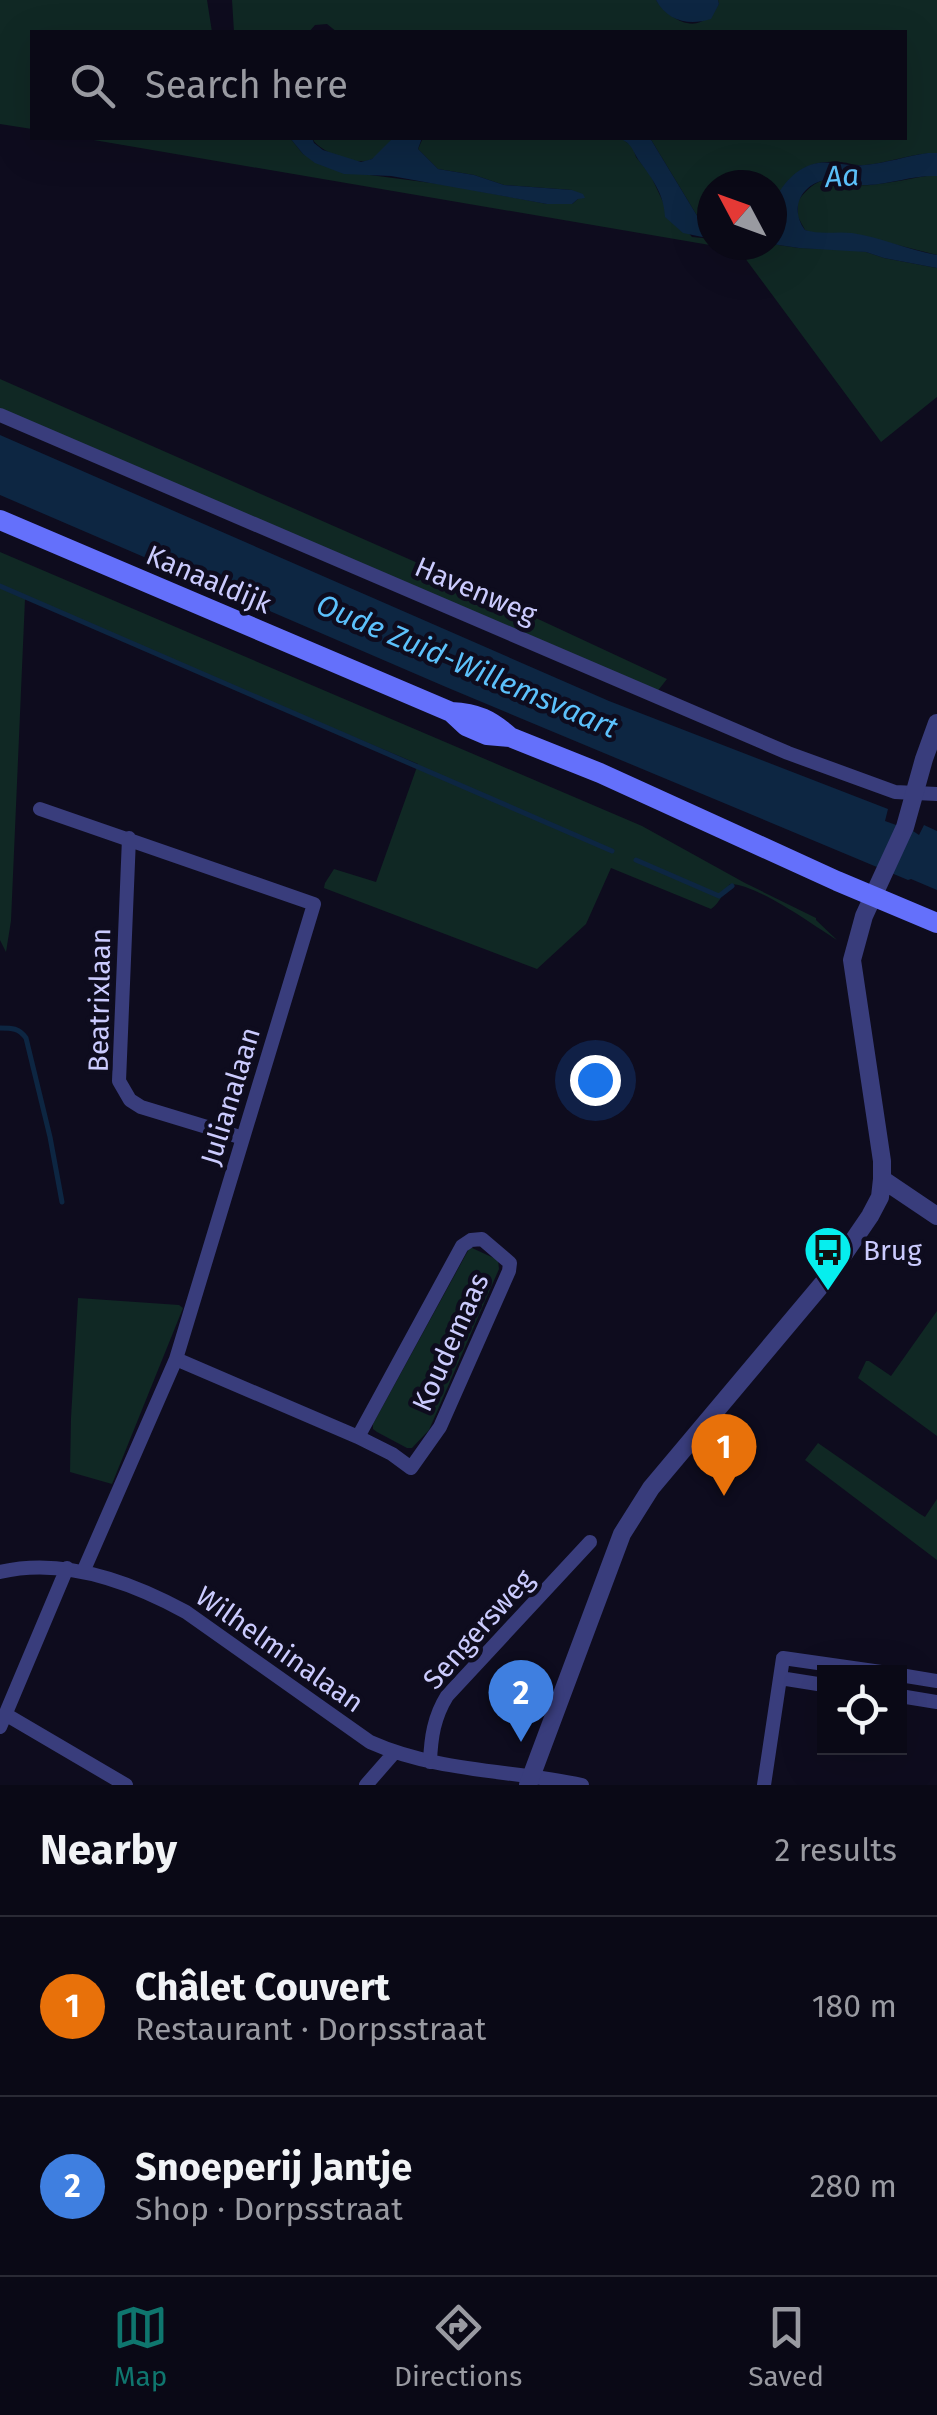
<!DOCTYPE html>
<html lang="en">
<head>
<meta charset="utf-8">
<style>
  :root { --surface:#0a0916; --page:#181723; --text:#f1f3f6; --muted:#999aa1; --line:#2a2a35; --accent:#0f766e }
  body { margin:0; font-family:"Fira Sans",sans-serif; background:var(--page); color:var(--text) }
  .controls { position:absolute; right:30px; bottom:30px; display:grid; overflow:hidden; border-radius:0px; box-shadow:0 10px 40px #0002 }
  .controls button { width:90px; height:90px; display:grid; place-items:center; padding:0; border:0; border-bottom:2px solid var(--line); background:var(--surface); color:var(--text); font:50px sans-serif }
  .compass { position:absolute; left:697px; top:170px; width:90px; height:90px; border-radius:50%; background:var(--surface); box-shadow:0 10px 40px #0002; rotate:311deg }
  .you { position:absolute; left:595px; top:1080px; width:35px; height:35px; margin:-25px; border:8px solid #fff; border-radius:50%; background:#1a73e8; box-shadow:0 0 0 15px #1a73e833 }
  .badge { display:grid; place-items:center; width:65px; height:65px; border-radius:50%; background:var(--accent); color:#fff; font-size:32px; font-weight:700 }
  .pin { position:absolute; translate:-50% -82px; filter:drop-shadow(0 2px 5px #0008) }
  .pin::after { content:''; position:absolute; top:52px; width:35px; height:30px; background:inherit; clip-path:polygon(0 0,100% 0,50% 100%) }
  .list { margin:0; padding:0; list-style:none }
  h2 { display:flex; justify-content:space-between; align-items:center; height:130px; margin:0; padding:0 40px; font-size:42px }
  h2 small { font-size:32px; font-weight:400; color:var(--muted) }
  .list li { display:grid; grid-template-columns:65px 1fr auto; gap:30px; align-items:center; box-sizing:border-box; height:180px; padding:0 40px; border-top:2px solid var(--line) }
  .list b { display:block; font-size:38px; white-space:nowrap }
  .list p { margin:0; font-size:32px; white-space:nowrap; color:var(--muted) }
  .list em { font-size:32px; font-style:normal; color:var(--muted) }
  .icon { flex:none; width:55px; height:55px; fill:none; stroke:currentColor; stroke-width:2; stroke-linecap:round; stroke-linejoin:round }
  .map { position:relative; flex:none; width:937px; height:1785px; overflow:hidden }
  .search { position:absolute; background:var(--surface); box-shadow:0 10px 40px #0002; left:30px; right:30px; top:30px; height:110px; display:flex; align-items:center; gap:25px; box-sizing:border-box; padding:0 35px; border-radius:0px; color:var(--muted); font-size:38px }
  .sheet { height:490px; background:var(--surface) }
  nav { display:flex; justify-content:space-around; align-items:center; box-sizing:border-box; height:140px; border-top:2px solid var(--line); background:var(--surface); font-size:28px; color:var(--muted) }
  nav a { display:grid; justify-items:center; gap:5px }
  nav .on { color:var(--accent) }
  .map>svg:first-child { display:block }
  .green { fill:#102824 }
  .water { fill:#0d2642 }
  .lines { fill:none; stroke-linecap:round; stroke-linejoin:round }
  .stream { stroke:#0d2642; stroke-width:5 }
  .minor { stroke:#393d7c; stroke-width:14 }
  .tertiary { stroke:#393d7c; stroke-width:18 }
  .secondary { stroke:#6470fb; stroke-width:20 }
  .labels { text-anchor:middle; stroke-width:9; stroke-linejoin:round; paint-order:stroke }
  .street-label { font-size:28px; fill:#cbcbfe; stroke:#0e0c1e }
  .poi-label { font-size:28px; fill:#cbcbfe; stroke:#0e0c1e; text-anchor:start }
  .water-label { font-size:30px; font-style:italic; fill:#5cc1fb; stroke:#0e0c1e }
</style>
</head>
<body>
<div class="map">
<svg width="937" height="1785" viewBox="0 0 937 1785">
  <rect width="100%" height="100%" fill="#0e0c1e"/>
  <!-- green -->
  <path class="green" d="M 0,0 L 207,0 L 212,32 L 32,32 L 32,129 L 0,124 Z
    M 232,0 L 656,0 C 666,15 690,33 707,18 C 712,14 715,9 719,4 L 718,0 L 937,0 L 937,153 C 912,153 889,163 865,165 C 856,166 850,163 841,162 C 802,159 791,176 772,207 L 772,185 L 712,185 L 712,223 L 699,219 L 650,138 L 904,138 L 904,32 L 337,32 L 327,24 L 315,25 L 309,32 L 234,32 Z
    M 82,138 L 290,138 L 303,154 L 370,175 L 447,185 L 547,204 L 572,204 L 578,199 L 572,190 L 504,185 L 474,175 L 438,169 L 418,149 L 423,138 L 621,138 L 633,147 L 636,157 L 650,174 L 664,204 L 692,237 L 712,239 L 712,245 L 772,244 L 799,248 L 846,249 L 866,252 L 884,258 L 937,268 L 937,397 L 881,442 L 739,250 Z
    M 312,138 L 393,138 C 387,146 379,156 370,160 C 354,166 318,151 312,138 Z
    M 933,175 L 937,176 L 937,255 L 854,234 L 816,234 L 805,230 L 798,217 L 798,201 C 826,164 836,188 870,185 C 891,183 912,178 933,175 Z
    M 0,379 L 420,564 L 667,679 L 656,693 L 0,409 Z
    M 0,552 L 642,826 L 745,883 L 816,918 L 816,920 L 837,940 C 813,925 757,884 730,884 C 723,892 720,903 711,909 L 611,868 L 586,924 L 537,969 L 324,888 L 325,883 L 334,869 L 376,882 L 418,764 L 25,599 L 11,921 L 6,952 L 0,940 Z
    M 470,1247 L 498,1260 L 499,1269 L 429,1430 L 412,1448 L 407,1448 L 377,1432 L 373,1429 L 373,1424 Z
    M 78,1298 L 179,1305 L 183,1308 L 112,1484 L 70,1472 L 71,1418 Z
    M 937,1311 L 937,1436 L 858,1378 L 866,1361 L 869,1361 L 891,1376 Z
    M 818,1443 L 920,1514 L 925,1517 L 937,1499 L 937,1560 L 805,1460 Z"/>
  <!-- water -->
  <path class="water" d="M 656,0 L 718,0 L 719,4 L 711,19 C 689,26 667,21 656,0 Z
    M 290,138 L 312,138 L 314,143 L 323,150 L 361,162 L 372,159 L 393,138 L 422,138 L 418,149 L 438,169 L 474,175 L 504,185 L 572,190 L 583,194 L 585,198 L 578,199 L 572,204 L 547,204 L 391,176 L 344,174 L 315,163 L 303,154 Z
    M 618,138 L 650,138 L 699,219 L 712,223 L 712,239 L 683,233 L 665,217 C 664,194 653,180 640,162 C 632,151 633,143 618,138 Z
    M 928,153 L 937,153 L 937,176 C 914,175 891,184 867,185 C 857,186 847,180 837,179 C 807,177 786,204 805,230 C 821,235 836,231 852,233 C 881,237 908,250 937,255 L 937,268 L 884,258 L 866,252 L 799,248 L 772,244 C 772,232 769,216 773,205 C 780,185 798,166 818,163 C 834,161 849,167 865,165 C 886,163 907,156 928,153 Z
    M 0,435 L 609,701 L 888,809 L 885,821 L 913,831 L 919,835 L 924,825 L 937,831 L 937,890 L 911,879 L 908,880 L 446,687 L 0,495 Z"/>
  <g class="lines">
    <!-- stream -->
    <path class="stream" d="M 0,586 L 612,851
      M 636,860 L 719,896 L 732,886
      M 0,1028 C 12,1028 19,1028 26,1038 L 50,1137 L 62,1202"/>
    <!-- minor -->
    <path class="minor" d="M 0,415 L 788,753 L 895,792 L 937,794
      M 40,809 L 314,904 L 176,1359 L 83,1572
      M 129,838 L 119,1081 L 130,1100 L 141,1107 L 243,1138
      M 176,1359 L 358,1437 L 462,1246 L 471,1240 L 482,1239 L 510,1263 L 509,1271 L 440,1427 L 411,1468 L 392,1454 L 358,1437
      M 0,1572 C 63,1557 131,1582 186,1612 L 370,1742 C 437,1772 511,1770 582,1785
      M 900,1675 L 937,1681
      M 780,1678 L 824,1685
      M 900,1696 L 937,1702
      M 5,1714 L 126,1785
      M 0,1727 L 67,1568
      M 430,1762 C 431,1737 434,1717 447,1696 L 590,1542
      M 366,1785 L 394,1753
      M 764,1785 L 783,1658 L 881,1672"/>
    <!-- tertiary -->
    <path class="tertiary" d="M 882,1179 L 937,1216
      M 528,1785 L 622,1534 L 651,1488 L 829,1276 L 870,1216 L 880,1197 L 882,1179 L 882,1161 L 852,960 L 864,916 L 905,827 L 924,759 L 937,723"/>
    <!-- secondary -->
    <path class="secondary" d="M 0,520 L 451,712 C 477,713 491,720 510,737
      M 451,712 L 466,726 L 487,735 L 510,737 L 600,773 L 837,881 L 937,923"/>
  </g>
  <!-- icons -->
  <defs>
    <g id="bus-pin" transform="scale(2.5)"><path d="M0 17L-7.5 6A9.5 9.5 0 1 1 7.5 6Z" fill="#06eeee" stroke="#0e0c1e"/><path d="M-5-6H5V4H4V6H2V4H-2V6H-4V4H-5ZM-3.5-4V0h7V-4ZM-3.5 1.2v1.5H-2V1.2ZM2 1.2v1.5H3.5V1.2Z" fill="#111"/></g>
  </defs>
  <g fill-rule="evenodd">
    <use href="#bus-pin" x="828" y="1250"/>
  </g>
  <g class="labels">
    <!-- street labels -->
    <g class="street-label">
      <text transform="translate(209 579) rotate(23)" y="10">Kanaaldijk</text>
      <text transform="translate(476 590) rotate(23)" y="10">Havenweg</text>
      <text transform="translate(99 1000) rotate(-89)" y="10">Beatrixlaan</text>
      <text transform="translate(230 1096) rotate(-73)" y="10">Julianalaan</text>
      <text transform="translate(450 1342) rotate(-66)" y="10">Koudemaas</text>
      <text transform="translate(478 1629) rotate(-48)" y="10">Sengersweg</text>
      <text transform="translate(280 1649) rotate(35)" y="10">Wilhelminalaan</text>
    </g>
    <!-- poi labels -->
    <g class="poi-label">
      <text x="863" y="1260">Brug</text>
    </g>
    <!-- water labels -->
    <g class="water-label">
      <text transform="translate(842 176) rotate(-4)" y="10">Aa</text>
      <text transform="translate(467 666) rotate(23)" y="10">Oude Zuid-Willemsvaart</text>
    </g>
  </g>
</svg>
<div class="controls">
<button><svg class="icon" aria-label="locate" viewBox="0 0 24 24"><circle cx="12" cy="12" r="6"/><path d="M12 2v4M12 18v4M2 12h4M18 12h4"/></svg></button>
</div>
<svg class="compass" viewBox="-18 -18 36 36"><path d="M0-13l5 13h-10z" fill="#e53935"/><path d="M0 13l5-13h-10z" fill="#999aa1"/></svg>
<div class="you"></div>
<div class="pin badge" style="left:724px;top:1496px;background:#e8710a">1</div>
<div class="pin badge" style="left:521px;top:1742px;background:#3f7fe0">2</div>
<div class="search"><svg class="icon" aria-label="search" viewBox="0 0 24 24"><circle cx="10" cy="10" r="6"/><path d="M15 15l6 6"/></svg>Search here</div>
</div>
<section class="sheet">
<h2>Nearby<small>2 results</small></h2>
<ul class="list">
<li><span class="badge" style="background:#e8710a">1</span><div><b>Châlet Couvert</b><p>Restaurant · Dorpsstraat</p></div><em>180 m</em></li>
<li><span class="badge" style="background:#3f7fe0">2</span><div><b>Snoeperij Jantje</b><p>Shop · Dorpsstraat</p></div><em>280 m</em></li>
</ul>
</section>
<nav>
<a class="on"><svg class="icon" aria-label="map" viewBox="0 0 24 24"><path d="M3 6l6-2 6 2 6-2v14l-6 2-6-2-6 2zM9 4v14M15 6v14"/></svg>Map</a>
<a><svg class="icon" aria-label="directions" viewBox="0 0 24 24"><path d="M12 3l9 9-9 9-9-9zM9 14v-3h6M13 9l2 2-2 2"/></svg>Directions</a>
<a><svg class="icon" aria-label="saved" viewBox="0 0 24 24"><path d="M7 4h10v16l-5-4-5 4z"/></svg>Saved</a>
</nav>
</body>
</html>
